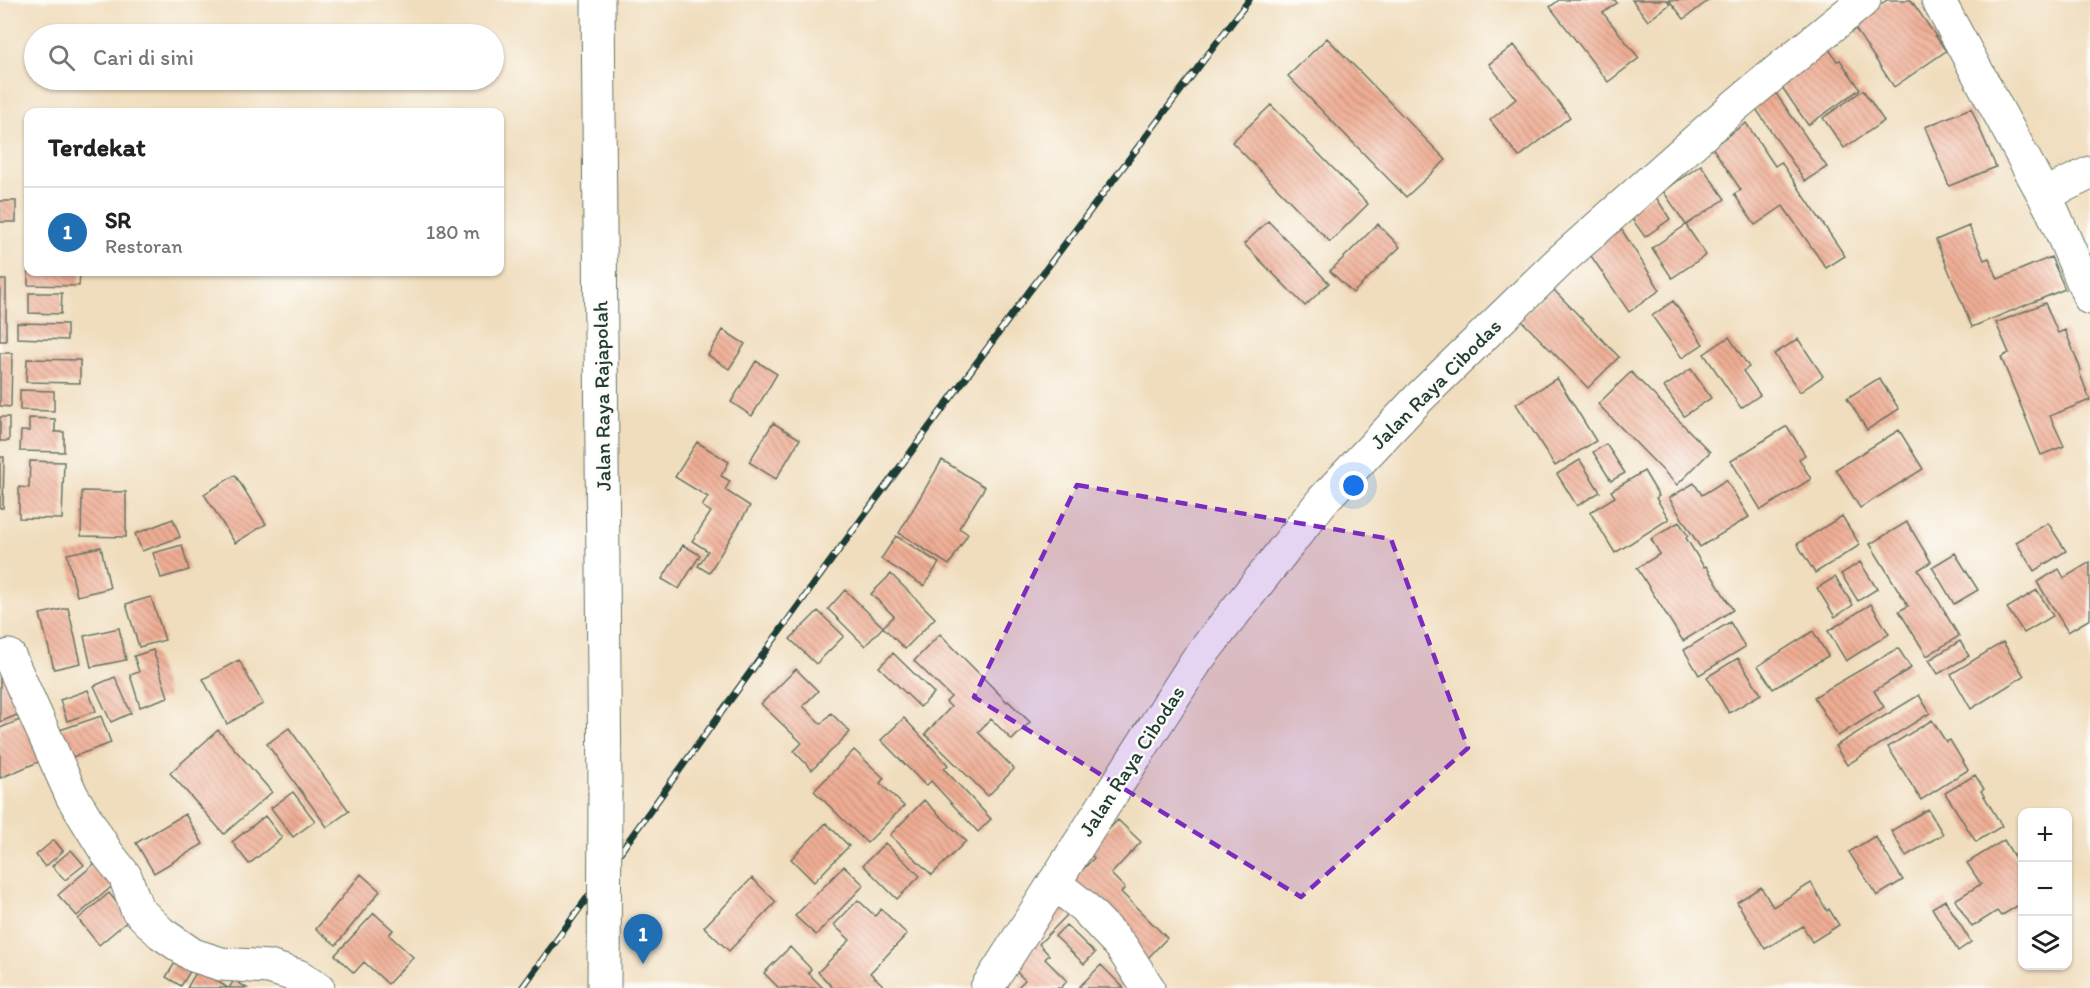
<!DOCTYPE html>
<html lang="id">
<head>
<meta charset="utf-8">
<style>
  :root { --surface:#fff; --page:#f6f6f6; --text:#222; --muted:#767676; --line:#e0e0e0; --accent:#1f6fb2 }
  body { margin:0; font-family:Itim,sans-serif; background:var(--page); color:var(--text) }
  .controls { position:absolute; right:18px; bottom:18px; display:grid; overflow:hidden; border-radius:12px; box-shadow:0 2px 4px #0004 }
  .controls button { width:54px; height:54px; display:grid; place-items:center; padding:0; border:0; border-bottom:2px solid var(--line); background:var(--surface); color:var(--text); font:30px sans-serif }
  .you { position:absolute; left:1354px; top:486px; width:21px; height:21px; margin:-15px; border:4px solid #fff; border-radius:50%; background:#1a73e8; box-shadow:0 0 0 9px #1a73e833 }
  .badge { display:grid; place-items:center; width:39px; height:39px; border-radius:50%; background:var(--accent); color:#fff; font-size:20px; font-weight:700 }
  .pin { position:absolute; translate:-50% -50px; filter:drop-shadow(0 2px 3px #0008) }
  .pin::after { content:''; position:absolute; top:32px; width:21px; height:18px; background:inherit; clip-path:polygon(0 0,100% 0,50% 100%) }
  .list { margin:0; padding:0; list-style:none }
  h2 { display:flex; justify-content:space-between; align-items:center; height:78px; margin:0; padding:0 24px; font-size:26px }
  h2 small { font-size:20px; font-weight:400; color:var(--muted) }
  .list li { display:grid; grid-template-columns:39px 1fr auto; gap:18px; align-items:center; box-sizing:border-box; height:90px; padding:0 24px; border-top:2px solid var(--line) }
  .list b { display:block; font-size:22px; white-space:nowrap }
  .list p { margin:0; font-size:20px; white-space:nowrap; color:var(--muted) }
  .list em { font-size:20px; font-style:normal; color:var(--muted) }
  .icon { flex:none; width:33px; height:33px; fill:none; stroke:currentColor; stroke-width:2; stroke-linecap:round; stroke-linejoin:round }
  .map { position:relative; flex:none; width:2090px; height:988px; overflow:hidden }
  .search { position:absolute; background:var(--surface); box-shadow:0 2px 4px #0004; left:24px; top:24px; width:480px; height:66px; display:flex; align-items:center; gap:15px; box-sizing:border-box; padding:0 21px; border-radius:33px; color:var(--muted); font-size:22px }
  .panel { position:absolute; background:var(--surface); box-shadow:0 2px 4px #0004; left:24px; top:108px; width:480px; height:168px; border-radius:12px }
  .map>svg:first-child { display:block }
  .building { fill:url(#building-back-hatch) }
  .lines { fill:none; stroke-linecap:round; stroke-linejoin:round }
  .minor-casing { stroke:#687564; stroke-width:35 }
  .trunk-casing { stroke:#687564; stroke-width:35 }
  .minor { stroke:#fff; stroke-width:33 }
  .trunk { stroke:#fff; stroke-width:33 }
  .rail-casing { stroke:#1f3d34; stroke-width:7 }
  .rail { stroke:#fdfcf7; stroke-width:4.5; stroke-dasharray:14; stroke-linecap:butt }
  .trunk-bridge-casing { stroke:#687564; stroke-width:35; stroke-linecap:butt }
  .trunk-bridge { stroke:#fff; stroke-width:33 }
  .marked { fill:#7b2cbf; fill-opacity:0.2; stroke:#7b2cbf; stroke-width:4.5; stroke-dasharray:12 8; stroke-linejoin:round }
  .labels { text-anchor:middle; stroke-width:5; stroke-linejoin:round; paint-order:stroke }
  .street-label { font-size:21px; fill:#1f3d34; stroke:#fdfcf7 }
</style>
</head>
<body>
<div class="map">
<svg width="2090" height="988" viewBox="0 0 2090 988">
  <defs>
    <pattern id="building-back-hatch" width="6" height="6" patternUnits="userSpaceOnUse" patternTransform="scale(1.5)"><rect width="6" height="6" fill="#f0ad94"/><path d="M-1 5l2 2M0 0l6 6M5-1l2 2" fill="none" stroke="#c28e7a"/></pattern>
  </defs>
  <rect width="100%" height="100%" fill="#fdfcf7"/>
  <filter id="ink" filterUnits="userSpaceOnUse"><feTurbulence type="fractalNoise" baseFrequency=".0167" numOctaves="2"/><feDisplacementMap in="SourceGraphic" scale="12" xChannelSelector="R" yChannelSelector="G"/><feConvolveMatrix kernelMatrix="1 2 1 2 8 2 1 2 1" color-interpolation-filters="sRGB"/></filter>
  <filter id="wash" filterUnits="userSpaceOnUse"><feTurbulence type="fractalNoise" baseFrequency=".008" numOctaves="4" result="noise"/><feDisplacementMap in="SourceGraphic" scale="24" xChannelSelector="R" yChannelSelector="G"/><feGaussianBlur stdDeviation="1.35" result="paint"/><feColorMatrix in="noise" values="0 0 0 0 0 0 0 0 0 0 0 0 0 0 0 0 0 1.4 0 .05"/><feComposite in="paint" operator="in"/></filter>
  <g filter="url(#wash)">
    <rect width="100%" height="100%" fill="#f0ddbd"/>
    <g id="blocks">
      <!-- building -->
      <path class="building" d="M 1559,0 L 1615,0 L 1617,3 L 1603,13 L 1639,58 L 1608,82 L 1550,7 Z
        M 1632,0 L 1667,0 L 1670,4 L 1648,21 Z
        M 1669,0 L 1709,0 L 1684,19 Z
        M 1887,0 L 1911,0 L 1946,51 L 1894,87 L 1852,24 Z
        M 1327,38 L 1446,160 L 1406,197 L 1288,76 Z
        M 1514,45 L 1570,117 L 1519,157 L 1490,120 L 1516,99 L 1489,64 Z
        M 1826,45 L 1837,61 L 1840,60 L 1860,89 L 1808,125 L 1777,80 Z
        M 1773,89 L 1827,167 L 1805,181 L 1752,103 Z
        M 1863,90 L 1884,121 L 1844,148 L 1823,118 Z
        M 1271,105 L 1368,204 L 1330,242 L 1232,142 Z
        M 1971,108 L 1996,167 L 1949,186 L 1925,127 Z
        M 1746,123 L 1775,166 L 1781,162 L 1845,256 L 1826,268 L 1783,206 L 1755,225 L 1734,194 L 1741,190 L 1712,147 Z
        M 1701,165 L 1725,199 L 1686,225 L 1663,191 Z
        M 1654,194 L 1670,219 L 1645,237 L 1627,212 Z
        M 0,201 L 16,201 L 16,222 L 0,222 Z
        M 1268,221 L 1329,283 L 1305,306 L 1244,244 Z
        M 1378,224 L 1400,247 L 1353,293 L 1330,271 Z
        M 1686,225 L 1706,255 L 1672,278 L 1652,248 Z
        M 1969,226 L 1984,260 L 1989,258 L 1998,279 L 2051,257 L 2065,289 L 1972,327 L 1936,240 Z
        M 1620,227 L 1660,290 L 1629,312 L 1587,250 Z
        M 28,272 L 80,272 L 79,286 L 28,285 Z
        M 0,280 L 6,280 L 6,341 L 0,341 Z
        M 1552,288 L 1619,357 L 1588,388 L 1520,319 Z
        M 29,293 L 62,293 L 61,314 L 29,313 Z
        M 1673,301 L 1703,344 L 1682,358 L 1652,316 Z
        M 2045,303 L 2058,333 L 2065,330 L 2081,370 L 2079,371 L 2090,400 L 2050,416 L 2064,446 L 2041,455 L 2001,357 L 2009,353 L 1996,323 Z
        M 17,323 L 67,324 L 67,340 L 17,338 Z
        M 723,330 L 745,344 L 729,369 L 708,355 Z
        M 1729,337 L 1749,367 L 1743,371 L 1760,395 L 1741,408 L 1704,354 Z
        M 1798,339 L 1823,376 L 1800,392 L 1774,354 Z
        M 0,353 L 12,353 L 11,407 L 0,406 Z
        M 27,359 L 80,360 L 80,383 L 26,382 Z
        M 756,361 L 777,374 L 752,416 L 731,402 Z
        M 1691,369 L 1711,398 L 1684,416 L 1664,387 Z
        M 1631,372 L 1710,452 L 1677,485 L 1598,404 Z
        M 1557,378 L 1596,441 L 1555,466 L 1516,404 Z
        M 1879,378 L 1899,409 L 1867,430 L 1847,398 Z
        M 20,390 L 54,391 L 54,411 L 20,410 Z
        M 0,417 L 9,417 L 9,441 L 0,441 Z
        M 29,418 L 55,419 L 55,432 L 64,432 L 64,452 L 20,451 L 21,431 L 29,431 Z
        M 773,423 L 800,439 L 776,479 L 749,462 Z
        M 1787,426 L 1805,455 L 1799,459 L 1811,479 L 1761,510 L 1731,461 Z
        M 1899,430 L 1923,469 L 1860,508 L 1836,469 Z
        M 697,442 L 729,462 L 721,476 L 730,481 L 725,490 L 750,506 L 709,573 L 698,566 L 708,551 L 692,541 L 711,512 L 702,506 L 708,497 L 675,477 Z
        M 1606,444 L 1625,473 L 1611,481 L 1593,452 Z
        M 0,457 L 4,457 L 3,508 L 0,508 Z
        M 942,460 L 985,487 L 959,528 L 968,534 L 949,565 L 899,533 Z
        M 1580,460 L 1600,492 L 1577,506 L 1557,474 Z
        M 30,461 L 64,462 L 62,519 L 19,518 L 19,487 L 29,488 Z
        M 1644,471 L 1659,496 L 1656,498 L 1669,519 L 1615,553 L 1590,512 L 1615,497 L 1611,491 Z
        M 235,475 L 266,524 L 235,543 L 204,494 Z
        M 1726,480 L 1749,517 L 1700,547 L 1669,498 L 1694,483 L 1702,495 Z
        M 82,491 L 126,492 L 126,537 L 81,536 Z
        M 1842,516 L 1860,545 L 1815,573 L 1797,544 Z
        M 173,519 L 180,537 L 142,551 L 135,534 Z
        M 1679,522 L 1688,536 L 1686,538 L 1704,567 L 1706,566 L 1733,610 L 1683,641 L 1637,568 L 1660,554 L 1651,539 Z
        M 1907,522 L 1931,562 L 1918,570 L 1946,613 L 1945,613 L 1959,636 L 1927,656 L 1899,611 L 1908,606 L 1870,544 Z
        M 2048,523 L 2066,551 L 2034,571 L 2016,542 Z
        M 896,536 L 939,563 L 924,586 L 881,559 Z
        M 182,545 L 189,570 L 161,578 L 153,553 Z
        M 683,545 L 700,555 L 679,589 L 662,579 Z
        M 101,547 L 110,588 L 77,596 L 67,554 Z
        M 1955,553 L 1978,590 L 1954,604 L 1932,567 Z
        M 1860,562 L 1877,589 L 1858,601 L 1841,574 Z
        M 2090,562 L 2090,619 L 2068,632 L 2037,582 L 2059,569 L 2064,578 Z
        M 891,574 L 935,618 L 905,649 L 883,627 L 865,646 L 828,609 L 845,590 L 883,627 L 894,616 L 871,594 Z
        M 1835,577 L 1853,605 L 1835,617 L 1817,588 Z
        M 2037,590 L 2053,616 L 2024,633 L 2007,608 Z
        M 151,597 L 165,640 L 139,647 L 126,604 Z
        M 1871,604 L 1889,634 L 1846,661 L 1828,631 Z
        M 68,608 L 81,663 L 54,669 L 40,614 Z
        M 818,611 L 844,636 L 816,664 L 790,639 Z
        M 1730,622 L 1745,647 L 1699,675 L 1684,650 Z
        M 119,628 L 126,660 L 91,667 L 84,636 Z
        M 1813,631 L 1828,656 L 1773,689 L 1758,666 Z
        M 940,634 L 1007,702 L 1008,701 L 1030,722 L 1012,740 L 991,719 L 978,732 L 1014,769 L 988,796 L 925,734 L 951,707 L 946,702 L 951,697 L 914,661 Z
        M 1960,641 L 1969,656 L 1938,674 L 1929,660 Z
        M 2003,642 L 2024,676 L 1971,709 L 1951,674 Z
        M 1898,648 L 1911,668 L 1874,691 L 1884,707 L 1838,736 L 1814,697 Z
        M 153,650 L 168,697 L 140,707 L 130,675 L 139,672 L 134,656 Z
        M 893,653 L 934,693 L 920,707 L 879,667 Z
        M 1738,658 L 1761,694 L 1729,713 L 1707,677 Z
        M 239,660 L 263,704 L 227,724 L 203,679 Z
        M 0,666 L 24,712 L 0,722 Z
        M 796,669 L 818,691 L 803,706 L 821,724 L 831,713 L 850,732 L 812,770 L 794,751 L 802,743 L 761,704 Z
        M 115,677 L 131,713 L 111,722 L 94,686 Z
        M 88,690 L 96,711 L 67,721 L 60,700 Z
        M 1919,695 L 1930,713 L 1847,765 L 1835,746 Z
        M 101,716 L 111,743 L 61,761 L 51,733 Z
        M 25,718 L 43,760 L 0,778 L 0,728 Z
        M 904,718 L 948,765 L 944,769 L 991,819 L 978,832 L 931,781 L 926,786 L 881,740 Z
        M 1932,720 L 1946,742 L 1950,740 L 1968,770 L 1921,800 L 1888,747 Z
        M 289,728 L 349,811 L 327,827 L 267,744 Z
        M 218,730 L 272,792 L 224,834 L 170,773 Z
        M 854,750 L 884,778 L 880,783 L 904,806 L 867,843 L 814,791 Z
        M 1975,775 L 1984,789 L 1981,791 L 2002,826 L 1976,842 L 1945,793 Z
        M 293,792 L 315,821 L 293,837 L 271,808 Z
        M 924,800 L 966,841 L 932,875 L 890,835 Z
        M 1928,809 L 1943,834 L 1906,856 L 1891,831 Z
        M 185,814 L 203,844 L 154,873 L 136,843 Z
        M 265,816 L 282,838 L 249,864 L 232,842 Z
        M 1118,820 L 1141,842 L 1111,874 L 1125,888 L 1121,892 L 1167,938 L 1147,959 L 1070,883 L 1094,858 L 1087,851 Z
        M 826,823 L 849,846 L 814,882 L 791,859 Z
        M 1875,836 L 1903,880 L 1877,896 L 1849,852 Z
        M 54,840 L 63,851 L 45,867 L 36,855 Z
        M 2004,840 L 2022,870 L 2022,903 L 2001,916 L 1997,911 L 1972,927 L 1955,900 L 1981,884 L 1967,863 Z
        M 885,843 L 920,876 L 897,899 L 863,865 Z
        M 71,850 L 84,865 L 65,880 L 52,866 Z
        M 100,859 L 123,877 L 77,916 L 58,895 Z
        M 844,866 L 864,885 L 816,935 L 795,916 Z
        M 361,874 L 380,891 L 336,945 L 316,929 Z
        M 752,878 L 776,902 L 729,951 L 704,927 Z
        M 1811,883 L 1827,911 L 1829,909 L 1839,925 L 1812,942 L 1803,926 L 1765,949 L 1737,902 L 1761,887 L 1773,907 Z
        M 109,893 L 130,919 L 99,945 L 78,919 Z
        M 858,900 L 875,916 L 881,909 L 907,934 L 870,973 L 883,985 L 880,988 L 833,988 L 818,972 L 850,940 L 834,925 Z
        M 1945,900 L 1971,942 L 1958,951 L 1932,908 Z
        M 1059,903 L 1069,913 L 1039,944 L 1049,955 L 1045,959 L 1067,981 L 1061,988 L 1017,988 L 1025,980 L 1009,965 Z
        M 374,913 L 393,930 L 389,935 L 413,957 L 388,984 L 364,962 L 354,973 L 335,955 Z
        M 1066,925 L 1095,953 L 1084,964 L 1055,936 Z
        M 790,947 L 811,969 L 808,973 L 823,988 L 779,988 L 764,973 Z
        M 180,955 L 194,965 L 181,986 L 166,977 Z
        M 1101,965 L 1124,988 L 1078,988 Z
        M 198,969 L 228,988 L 187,988 Z
        M 234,980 L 247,988 L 229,988 Z"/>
    </g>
  </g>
  <g filter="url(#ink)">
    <use href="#blocks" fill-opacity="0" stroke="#687564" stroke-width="1.5"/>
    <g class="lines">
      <!-- minor casing -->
      <g class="minor-casing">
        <path id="minor" d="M 1938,0 L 2053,212 L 2090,298
          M 2044,195 L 2090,173
          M 9,656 L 72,796 L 107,853 L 125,876 L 137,909 L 161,933 L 193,955 L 221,964 L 269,967 L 298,976 L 318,988
          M 1054,883 L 1083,906 L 1121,946 L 1148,988"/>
      </g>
      <!-- trunk casing -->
      <g class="trunk-casing">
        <path id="trunk" d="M 598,0 L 605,792
          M 987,988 L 1197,660 L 1323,500 L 1419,398 L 1559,262 L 1737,104 L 1864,0"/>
      </g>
      <!-- minor -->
      <use href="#minor" class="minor"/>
      <!-- trunk -->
      <use href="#trunk" class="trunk"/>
      <!-- rail casing -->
      <g class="rail-casing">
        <path id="rail" d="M 522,988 L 827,566 L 1028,293 L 1249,0"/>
      </g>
      <!-- rail -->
      <use href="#rail" class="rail"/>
      <!-- trunk-bridge casing -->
      <g class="trunk-bridge-casing">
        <path id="trunk-bridge" d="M 604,988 L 605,792"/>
      </g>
      <!-- trunk-bridge -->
      <use href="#trunk-bridge" class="trunk-bridge"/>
    </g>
  </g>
  <!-- marked area -->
  <path class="marked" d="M 1077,485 L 1391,539 L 1468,748 L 1301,897 L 974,697 Z"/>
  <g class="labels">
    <!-- street labels -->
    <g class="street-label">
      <text transform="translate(1436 384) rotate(-45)" y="7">Jalan Raya Cibodas</text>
      <text transform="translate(602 396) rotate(-91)" y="7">Jalan Raya Rajapolah</text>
      <text transform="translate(1132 761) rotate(-57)" y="7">Jalan Raya Cibodas</text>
    </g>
  </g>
</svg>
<div class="controls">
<button>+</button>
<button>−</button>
<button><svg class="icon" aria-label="layers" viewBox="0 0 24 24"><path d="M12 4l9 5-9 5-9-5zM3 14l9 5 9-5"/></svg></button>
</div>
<div class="you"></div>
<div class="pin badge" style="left:643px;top:964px">1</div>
<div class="search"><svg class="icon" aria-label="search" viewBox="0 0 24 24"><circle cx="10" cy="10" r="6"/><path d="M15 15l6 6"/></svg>Cari di sini</div>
<section class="panel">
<h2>Terdekat<small></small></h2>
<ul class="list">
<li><span class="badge">1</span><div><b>SR</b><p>Restoran</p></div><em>180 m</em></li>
</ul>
</section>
</div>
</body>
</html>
